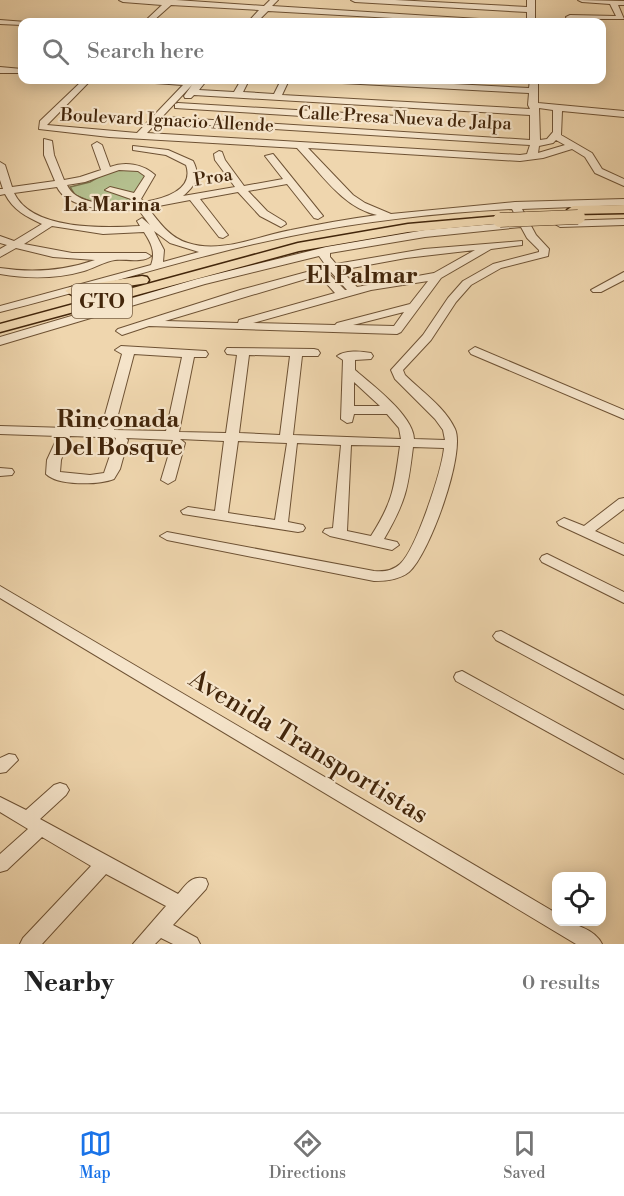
<!DOCTYPE html>
<html lang="en">
<head>
<meta charset="utf-8">
<style>
  :root { --surface:#fff; --page:#f6f6f6; --text:#222; --muted:#767676; --line:#e0e0e0; --accent:#1a73e8 }
  body { margin:0; font-family:"Libre Bodoni",serif; background:var(--page); color:var(--text) }
  .controls { position:absolute; right:18px; bottom:18px; display:grid; overflow:hidden; border-radius:12px; box-shadow:0 3px 15px #0003 }
  .controls button { width:54px; height:54px; display:grid; place-items:center; padding:0; border:0; border-bottom:2px solid var(--line); background:var(--surface); color:var(--text); font:30px sans-serif }
  .list { margin:0; padding:0; list-style:none }
  h2 { display:flex; justify-content:space-between; align-items:center; height:78px; margin:0; padding:0 24px; font-size:26px }
  h2 small { font-size:20px; font-weight:400; color:var(--muted) }
  .icon { flex:none; width:33px; height:33px; fill:none; stroke:currentColor; stroke-width:2; stroke-linecap:round; stroke-linejoin:round }
  .map { position:relative; flex:none; width:624px; height:944px; overflow:hidden }
  .search { position:absolute; background:var(--surface); box-shadow:0 3px 15px #0003; left:18px; right:18px; top:18px; height:66px; display:flex; align-items:center; gap:15px; box-sizing:border-box; padding:0 21px; border-radius:12px; color:var(--muted); font-size:22px }
  .sheet { height:168px; background:var(--surface) }
  nav { display:flex; justify-content:space-around; align-items:center; box-sizing:border-box; height:84px; border-top:2px solid var(--line); background:var(--surface); font-size:16px; color:var(--muted) }
  nav a { display:grid; justify-items:center; gap:3px }
  nav .on { color:var(--accent) }
  .map>svg:first-child { display:block }
  .green { fill:#b4bf8e; stroke:#7c724c; stroke-width:1.5 }
  .lines { fill:none; stroke-linecap:round; stroke-linejoin:round }
  .minor-casing { stroke:#6e5234; stroke-width:2 }
  .major-casing { stroke:#43260b; stroke-width:3 }
  .minor { fill:#f5e4ca; fill-rule:evenodd }
  .major { fill:#efd6ae; fill-rule:evenodd }
  .major-bridge-casing { stroke:#43260b; stroke-width:15; stroke-linecap:butt }
  .major-bridge { stroke:#efd6ae; stroke-width:14 }
  .labels { text-anchor:middle; stroke-width:4.5; stroke-linejoin:round; paint-order:stroke }
  .far-street-label { font-size:18px; fill:#43260b; stroke:#f5e4ca }
  .far-quarter-label { font-size:20px; font-weight:bold; fill:#43260b; stroke:#f5e4ca }
  .shield { fill:#f5e4ca; stroke:#785f44; stroke-width:1.5 }
  .shield-label { font-size:20px; font-weight:bold; fill:#43260b }
  .quarter-label { font-size:24px; font-weight:bold; fill:#43260b; stroke:#f5e4ca }
  .near-street-label { font-size:26px; fill:#43260b; stroke:#f5e4ca }
</style>
</head>
<body>
<div class="map">
<svg width="624" height="944" viewBox="0 0 624 944">
  <rect width="100%" height="100%" fill="#efd6ae"/>
  <filter id="stains"><feTurbulence type="fractalNoise" baseFrequency=".00333" numOctaves="4"/><feColorMatrix values="0 0 0 0 .2 0 0 0 0 .09 0 0 0 0 .02 0 0 0 .5 -.17"/></filter>
  <radialGradient id="worn" r=".72"><stop offset=".6" stop-color="#630" stop-opacity="0"/><stop offset="1" stop-color="#630" stop-opacity=".3"/></radialGradient>
  <!-- green -->
  <path class="green" d="M 136,168 L 148,177 L 129,202 L 119,205 L 92,202 L 75,195 L 70,187 L 90,182 L 109,171 Z"/>
  <g class="lines">
    <!-- minor casing -->
    <g class="minor-casing">
      <path id="minor" d="M 119,0 L 176,0 L 264,6 L 270,0 L 278,0 L 272,6 L 495,20 L 499,22 L 464,22 L 268,11 L 260,19 L 277,20 L 281,22 L 248,22 L 259,10 L 171,5 L 152,22 L 144,22 L 162,5 L 123,2 Z
        M 351,0 L 395,0 L 527,7 L 527,0 L 535,0 L 535,22 L 527,22 L 527,12 L 355,2 Z
        M 578,0 L 624,1 L 624,5 L 618,5 L 624,19 L 567,19 L 566,17 L 570,15 L 616,16 L 610,4 L 582,2 Z
        M 0,20 L 26,22 L 22,22 L 22,25 L 0,24 Z
        M 0,67 L 22,69 L 22,73 L 0,73 Z
        M 83,80 L 91,80 L 47,125 L 137,133 L 183,85 L 155,83 L 151,80 L 207,80 L 199,90 L 234,92 L 241,80 L 249,80 L 243,92 L 274,94 L 281,80 L 289,80 L 282,95 L 530,109 L 528,105 L 529,93 L 342,83 L 338,80 L 378,80 L 529,88 L 530,80 L 538,80 L 538,103 L 624,111 L 624,117 L 562,111 L 561,135 L 592,153 L 602,169 L 624,179 L 624,186 L 595,173 L 585,157 L 572,149 L 543,158 L 520,161 L 308,148 L 353,195 L 365,203 L 391,214 L 515,202 L 624,199 L 624,205 L 522,209 L 536,235 L 549,249 L 548,256 L 501,268 L 471,285 L 456,302 L 431,340 L 403,370 L 405,375 C 421,391 445,407 455,429 C 466,453 429,555 409,572 C 399,580 386,581 374,581 L 167,540 L 160,536 L 167,532 L 374,571 C 384,572 392,571 400,564 C 416,550 442,470 444,448 L 413,447 C 408,489 406,501 384,539 L 397,542 L 399,545 L 392,550 L 330,536 L 323,532 L 325,529 L 333,528 L 341,445 L 297,443 L 288,522 L 303,525 L 305,528 L 303,531 L 298,532 L 183,514 L 181,511 L 188,507 L 215,511 L 224,441 L 180,439 L 185,443 L 175,480 L 168,484 L 161,480 L 173,440 L 126,438 L 128,440 L 120,469 L 114,479 C 99,485 58,486 46,474 L 47,460 L 58,436 L 0,434 L 0,426 L 101,429 L 122,354 L 115,350 L 121,346 L 206,351 L 208,354 L 206,357 L 194,357 L 179,432 L 226,433 L 237,355 L 227,354 L 225,351 L 227,348 L 314,349 L 318,350 L 320,353 L 318,356 L 302,356 L 293,435 L 401,439 L 399,428 L 387,414 L 354,414 L 352,422 L 347,423 L 341,419 L 343,360 L 337,356 C 345,350 361,351 371,353 L 373,356 L 371,359 L 355,360 L 355,370 C 372,385 413,415 414,439 L 445,440 L 443,430 L 435,419 L 395,379 L 391,370 L 423,335 L 448,298 L 463,281 L 493,264 L 539,252 L 539,250 L 527,238 L 521,227 L 425,237 L 330,253 L 330,257 L 336,264 L 424,249 L 522,241 L 522,245 L 491,249 L 441,278 L 401,332 L 397,334 L 149,326 L 122,335 L 116,331 L 118,329 L 240,290 L 314,270 L 312,267 L 313,265 L 327,267 L 319,256 L 205,284 L 0,345 L 0,337 L 197,279 L 326,247 L 425,230 L 519,222 L 512,209 C 438,213 364,221 291,236 C 192,256 97,288 0,312 L 0,306 L 151,265 C 156,252 151,243 144,232 L 103,234 L 52,226 L 24,244 L 72,253 L 146,253 L 151,256 C 143,263 126,259 115,260 C 106,261 94,268 84,271 C 56,279 29,279 0,274 L 0,268 C 33,273 63,271 95,260 L 53,257 L 16,248 L 0,257 L 0,249 L 7,245 L 0,243 L 0,236 L 14,241 L 42,224 C 27,217 13,210 5,194 L 0,195 L 0,189 L 3,189 L 0,180 L 0,162 L 5,165 L 12,187 L 55,181 L 44,155 L 44,139 L 52,141 L 54,155 L 64,180 L 80,177 L 101,170 L 92,145 L 97,142 L 102,145 L 110,167 C 125,161 143,164 155,175 L 141,199 L 144,202 C 162,199 195,191 186,165 L 166,155 L 133,150 L 133,146 L 168,150 L 193,161 C 201,176 195,186 183,196 L 235,187 L 215,160 L 214,154 L 219,151 L 222,152 L 225,160 L 244,186 L 283,179 L 265,156 L 273,154 L 323,216 L 318,219 L 314,218 L 287,184 L 248,191 L 267,211 L 285,222 L 286,224 L 281,227 L 260,216 L 238,192 L 200,199 L 228,235 L 223,238 L 219,237 L 190,200 L 148,208 C 159,222 170,238 188,243 C 221,254 258,236 291,230 C 320,224 348,219 377,215 C 343,208 320,172 297,148 L 109,137 L 39,129 L 40,121 ZM 192,85 L 184,96 L 185,98 L 191,98 L 194,95 L 530,115 L 530,140 L 165,117 L 160,120 L 162,122 L 530,145 L 527,154 L 520,155 L 147,133 ZM 539,108 L 553,110 L 553,132 L 547,139 L 540,140 ZM 556,140 L 565,145 L 538,153 L 539,146 L 553,143 ZM 119,170 L 138,171 L 145,176 L 134,193 L 110,187 L 105,190 L 131,199 L 134,204 C 115,204 77,207 67,185 L 85,182 ZM 57,187 C 67,209 117,213 138,209 L 150,225 L 142,218 L 137,221 L 140,226 C 105,228 32,231 14,193 ZM 154,231 L 170,243 L 199,252 L 163,262 L 164,250 ZM 475,250 L 434,273 L 357,287 L 341,270 L 406,258 ZM 331,272 L 347,290 L 345,290 L 328,273 ZM 319,275 L 335,293 L 239,320 L 238,323 L 165,321 ZM 428,281 L 410,304 L 337,323 L 335,325 L 253,323 L 371,290 ZM 404,312 L 394,326 L 353,325 ZM 134,354 L 182,357 L 166,431 L 114,430 ZM 249,355 L 290,356 L 280,435 L 239,433 ZM 354,382 L 380,406 L 354,406 ZM 70,436 L 99,437 L 100,442 L 110,442 L 112,437 L 116,438 L 104,473 L 90,475 L 60,472 L 61,460 ZM 238,441 L 287,443 L 275,520 L 228,513 ZM 351,445 L 400,446 C 394,487 394,500 371,536 L 347,531 Z
        M 178,103 L 414,117 L 419,120 L 414,123 L 175,108 L 175,104 Z
        M 624,219 L 624,225 L 560,227 L 555,224 L 560,221 Z
        M 624,272 L 624,280 L 601,292 L 593,292 L 591,290 Z
        M 475,347 L 624,410 L 624,419 L 471,354 L 469,351 Z
        M 0,468 L 12,469 L 14,472 L 12,475 L 0,476 Z
        M 624,498 L 624,509 L 595,531 L 624,544 L 624,555 L 559,525 L 557,522 L 564,518 L 584,526 L 619,499 Z
        M 547,554 L 624,592 L 624,603 L 542,562 L 540,559 L 542,556 Z
        M 0,586 L 556,913 L 556,922 C 572,922 595,929 602,944 L 576,944 L 0,598 Z
        M 501,631 L 624,696 L 624,709 L 496,640 L 493,636 L 496,632 Z
        M 462,671 L 624,760 L 624,774 L 456,681 L 454,677 L 456,673 Z
        M 9,754 L 15,755 L 18,760 L 6,772 L 0,773 L 0,758 Z
        M 60,783 L 66,785 L 69,790 L 66,795 L 40,819 L 178,894 C 186,885 192,874 206,879 L 208,884 L 206,889 L 173,925 L 197,938 L 200,944 L 173,944 L 161,938 L 155,944 L 133,944 L 166,906 L 106,874 L 42,944 L 20,944 L 23,938 L 91,866 L 42,837 L 7,870 L 0,872 L 0,854 L 28,829 L 0,812 L 0,797 L 26,810 L 54,785 Z"/>
    </g>
    <!-- major casing -->
    <g class="major-casing">
      <path id="major" d="M 624,205 L 624,213 L 573,214 L 567,210 L 573,206 Z
        M 500,216 L 504,217 L 506,220 L 504,223 L 408,232 L 299,251 L 0,332 L 0,324 L 298,243 L 408,224 Z
        M 142,276 L 147,277 L 149,280 L 147,283 L 72,295 L 65,291 L 72,287 Z"/>
    </g>
    <!-- minor -->
    <use href="#minor" class="minor"/>
    <!-- major -->
    <use href="#major" class="major"/>
    <!-- major-bridge casing -->
    <g class="major-bridge-casing">
      <path id="major-bridge" d="M 500,220 L 578,217"/>
    </g>
    <!-- major-bridge -->
    <use href="#major-bridge" class="major-bridge"/>
  </g>
  <g class="labels">
    <!-- far-street labels -->
    <g class="far-street-label">
      <text transform="translate(405 118) rotate(3)" y="6">Calle Presa Nueva de Jalpa</text>
      <text transform="translate(167 120) rotate(3)" y="6">Boulevard Ignacio Allende</text>
      <text transform="translate(213 177) rotate(-9)" y="6">Proa</text>
    </g>
    <!-- far-quarter labels -->
    <g class="far-quarter-label">
      <text x="112" y="211">La Marina</text>
    </g>
    <!-- shield labels -->
    <rect class="shield" x="72" y="284" width="60" height="34" rx="4.5"/>
    <g class="shield-label">
      <text x="102" y="308">GTO</text>
    </g>
    <!-- quarter labels -->
    <g class="quarter-label">
      <text x="362" y="283">El Palmar</text>
      <text x="118" y="427">Rinconada<tspan x="118" dy="28">Del Bosque</tspan></text>
    </g>
    <!-- near-street labels -->
    <g class="near-street-label">
      <text transform="translate(309 746) rotate(31)" y="9">Avenida Transportistas</text>
    </g>
  </g>
  <rect width="100%" height="100%" filter="url(#stains)"/>
  <rect width="100%" height="100%" fill="url(#worn)"/>
</svg>
<div class="controls">
<button><svg class="icon" aria-label="locate" viewBox="0 0 24 24"><circle cx="12" cy="12" r="6"/><path d="M12 2v4M12 18v4M2 12h4M18 12h4"/></svg></button>
</div>
<div class="search"><svg class="icon" aria-label="search" viewBox="0 0 24 24"><circle cx="10" cy="10" r="6"/><path d="M15 15l6 6"/></svg>Search here</div>
</div>
<section class="sheet">
<h2>Nearby<small>0 results</small></h2>
<ul class="list">
</ul>
</section>
<nav>
<a class="on"><svg class="icon" aria-label="map" viewBox="0 0 24 24"><path d="M3 6l6-2 6 2 6-2v14l-6 2-6-2-6 2zM9 4v14M15 6v14"/></svg>Map</a>
<a><svg class="icon" aria-label="directions" viewBox="0 0 24 24"><path d="M12 3l9 9-9 9-9-9zM9 14v-3h6M13 9l2 2-2 2"/></svg>Directions</a>
<a><svg class="icon" aria-label="saved" viewBox="0 0 24 24"><path d="M7 4h10v16l-5-4-5 4z"/></svg>Saved</a>
</nav>
</body>
</html>
